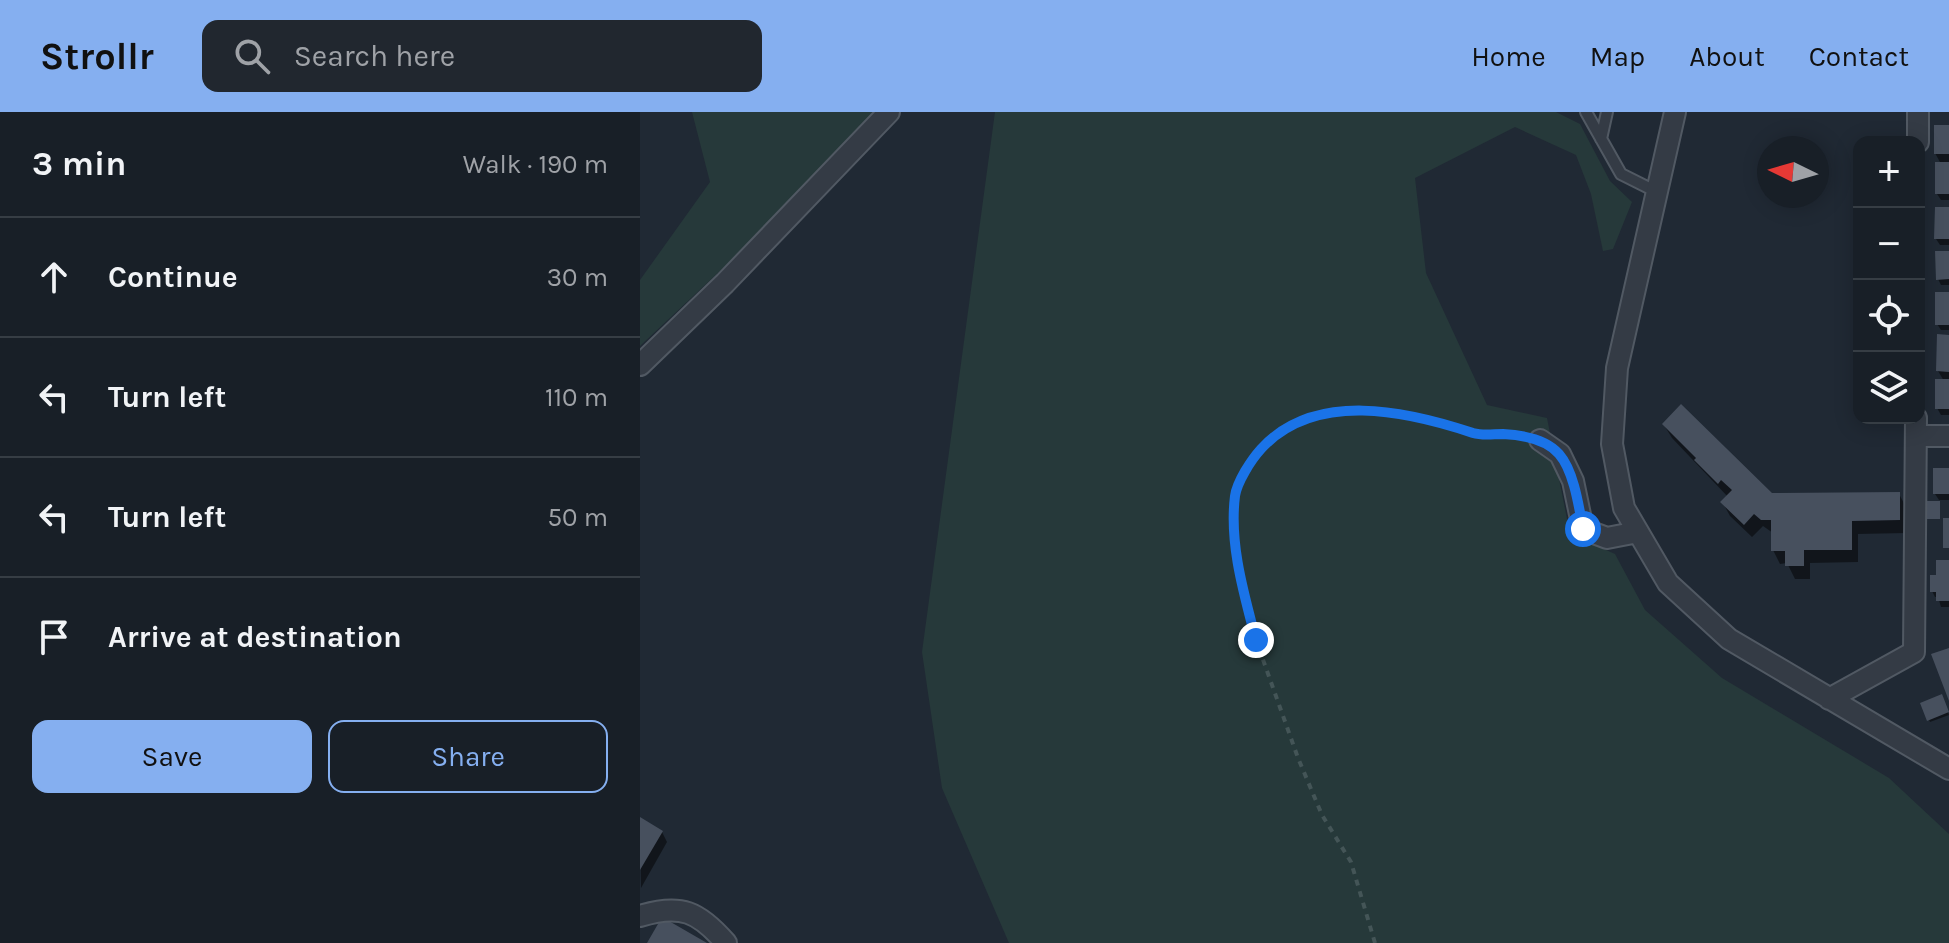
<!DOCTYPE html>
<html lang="en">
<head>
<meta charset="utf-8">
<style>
  :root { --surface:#181f27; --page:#21272f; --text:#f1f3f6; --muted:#9fa2a7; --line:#363d44; --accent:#85aff0 }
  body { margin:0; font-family:Karla,sans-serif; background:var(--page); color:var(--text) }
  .controls { position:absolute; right:24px; top:24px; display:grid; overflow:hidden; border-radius:16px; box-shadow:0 4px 20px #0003 }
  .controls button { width:72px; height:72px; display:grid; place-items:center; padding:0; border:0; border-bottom:2px solid var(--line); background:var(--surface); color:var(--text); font:40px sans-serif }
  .compass { position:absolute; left:1117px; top:24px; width:72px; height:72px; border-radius:50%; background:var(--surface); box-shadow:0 4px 20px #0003; rotate:275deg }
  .stop { position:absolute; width:24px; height:24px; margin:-18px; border:6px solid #1a73e8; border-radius:50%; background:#fff }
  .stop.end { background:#1a73e8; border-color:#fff; box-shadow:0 2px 8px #0008 }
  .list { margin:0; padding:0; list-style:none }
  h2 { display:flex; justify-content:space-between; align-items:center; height:104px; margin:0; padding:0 32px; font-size:34px }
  h2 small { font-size:26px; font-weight:400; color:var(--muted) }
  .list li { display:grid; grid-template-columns:52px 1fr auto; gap:24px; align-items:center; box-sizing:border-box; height:120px; padding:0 32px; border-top:2px solid var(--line) }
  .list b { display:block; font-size:30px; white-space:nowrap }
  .list em { font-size:26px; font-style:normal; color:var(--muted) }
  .actions { display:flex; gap:16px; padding:24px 32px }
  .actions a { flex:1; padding:18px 0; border:2px solid var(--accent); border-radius:16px; text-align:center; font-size:28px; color:var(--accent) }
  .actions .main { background:var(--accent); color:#111 }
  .icon { flex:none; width:44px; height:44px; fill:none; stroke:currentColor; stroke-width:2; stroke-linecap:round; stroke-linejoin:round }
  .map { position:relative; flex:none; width:1309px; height:831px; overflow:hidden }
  header { display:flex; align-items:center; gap:48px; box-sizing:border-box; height:112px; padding:0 40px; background:var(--accent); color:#111 }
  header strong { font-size:38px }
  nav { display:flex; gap:44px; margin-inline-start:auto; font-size:28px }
  .search { width:560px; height:72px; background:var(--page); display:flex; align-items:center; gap:20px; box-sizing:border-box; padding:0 28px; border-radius:16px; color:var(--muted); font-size:30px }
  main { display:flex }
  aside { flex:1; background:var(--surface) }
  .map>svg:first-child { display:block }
  .green { fill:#26393a }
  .shadow { fill:#0007 }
  .building { fill:#47505e }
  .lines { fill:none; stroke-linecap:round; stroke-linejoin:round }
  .lane-casing { stroke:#515963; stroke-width:14 }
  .street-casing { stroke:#515963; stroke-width:24 }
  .path { stroke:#445557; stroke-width:4; stroke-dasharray:6 6; stroke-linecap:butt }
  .lane { stroke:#343b45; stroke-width:10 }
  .street { stroke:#343b45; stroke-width:20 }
  .route { stroke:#1a73e8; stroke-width:10 }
</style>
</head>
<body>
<header>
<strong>Strollr</strong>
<div class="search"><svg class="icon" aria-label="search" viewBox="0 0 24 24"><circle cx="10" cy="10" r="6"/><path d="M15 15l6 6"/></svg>Search here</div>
<nav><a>Home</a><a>Map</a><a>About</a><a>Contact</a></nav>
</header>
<main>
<aside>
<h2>3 min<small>Walk · 190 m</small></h2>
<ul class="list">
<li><svg class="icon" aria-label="ahead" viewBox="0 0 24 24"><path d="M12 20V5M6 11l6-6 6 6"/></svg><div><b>Continue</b></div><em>30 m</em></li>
<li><svg class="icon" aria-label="left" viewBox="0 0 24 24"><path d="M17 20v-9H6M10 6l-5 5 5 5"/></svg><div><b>Turn left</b></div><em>110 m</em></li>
<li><svg class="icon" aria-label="left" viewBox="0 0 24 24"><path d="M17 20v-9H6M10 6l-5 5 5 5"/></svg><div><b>Turn left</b></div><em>50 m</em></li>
<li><svg class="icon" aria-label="arrive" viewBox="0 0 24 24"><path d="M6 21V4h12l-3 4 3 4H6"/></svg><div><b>Arrive at destination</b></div></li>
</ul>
<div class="actions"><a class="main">Save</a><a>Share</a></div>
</aside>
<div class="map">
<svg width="1309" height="831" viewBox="0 0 1309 831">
  <rect width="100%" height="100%" fill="#202934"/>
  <!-- green -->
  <path class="green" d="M 52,0 L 237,0 L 145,98 L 0,234 L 0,168 L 70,70 Z
    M 355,0 L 916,0 L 940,12 L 970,69 L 992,90 L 973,137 L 963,139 L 951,82 L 936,43 L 875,15 L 775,66 L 786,161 L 847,293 L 907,306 L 930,422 L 975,442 L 1005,498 L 1082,566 L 1249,666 L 1309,722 L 1309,831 L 369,831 L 302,676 L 282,540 Z"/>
  <!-- shadow -->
  <path class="shadow" d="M 1309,15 L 1309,88 L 1301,88 L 1297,82 L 1301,52 L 1295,41 Z
    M 1309,97 L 1309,133 L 1300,133 L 1296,127 Z
    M 1309,141 L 1309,173 L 1301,173 L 1298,167 Z
    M 1309,182 L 1309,218 L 1301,218 L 1297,212 Z
    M 1309,225 L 1309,303 L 1301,303 L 1297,296 L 1304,269 L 1298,259 Z
    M 1024,313 L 1131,383 L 1259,382 L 1266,395 L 1267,421 L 1218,422 L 1218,450 L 1170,451 L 1170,467 L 1155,467 L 1147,451 L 1140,452 L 1133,438 L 1133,421 L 1123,414 L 1112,425 L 1090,404 L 1083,391 L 1088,385 L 1032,326 Z
    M 1309,358 L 1309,388 L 1299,388 L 1295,382 Z
    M 1309,450 L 1309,495 L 1301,495 L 1298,485 L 1295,485 L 1292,479 L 1298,466 Z
    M 1302,584 L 1309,603 L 1290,610 L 1283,592 Z
    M 0,708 L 22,720 L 27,730 L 1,776 Z"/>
  <!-- building -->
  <path class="building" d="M 1294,13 L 1309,13 L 1309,42 L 1294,42 Z
    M 1295,50 L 1309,50 L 1309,82 L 1295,82 Z
    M 1295,95 L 1309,95 L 1309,127 L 1294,127 Z
    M 1295,139 L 1309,139 L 1309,167 L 1296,168 Z
    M 1295,180 L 1309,180 L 1309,213 L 1295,213 Z
    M 1297,222 L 1309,223 L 1309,260 L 1296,259 Z
    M 1295,267 L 1309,267 L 1309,297 L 1295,297 Z
    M 1041,292 L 1132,381 L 1260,380 L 1260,408 L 1212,409 L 1212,438 L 1164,438 L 1164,454 L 1145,454 L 1145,439 L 1131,439 L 1131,408 L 1121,408 L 1114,402 L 1104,413 L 1080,390 L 1092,378 L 1081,368 L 1078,372 L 1054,348 L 1056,346 L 1022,312 Z
    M 1293,356 L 1309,356 L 1309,382 L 1293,382 Z
    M 1287,389 L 1300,389 L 1300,407 L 1287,407 Z
    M 1303,406 L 1309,406 L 1309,436 L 1303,436 Z
    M 1296,448 L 1309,448 L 1309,489 L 1296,489 L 1296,480 L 1290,480 L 1290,463 L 1296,463 Z
    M 1309,536 L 1309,589 L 1291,542 Z
    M 1302,582 L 1309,600 L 1287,609 L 1280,591 Z
    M 0,705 L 23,719 L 0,758 Z
    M 22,805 L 67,831 L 7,831 Z"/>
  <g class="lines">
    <!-- lane casing -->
    <g class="lane-casing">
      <path id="lane" d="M 946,0 L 981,62 L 1017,80
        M 961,27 L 967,0"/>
    </g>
    <!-- street casing -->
    <g class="street-casing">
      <path id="street" d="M 1035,0 L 977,256 L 972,332 L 984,396 L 1028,471 L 1089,527 L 1309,657
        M 1278,30 L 1278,0
        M 0,253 L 85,171 L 249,0
        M 1276,324 L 1309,324
        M 900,328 L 920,342 L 933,369 L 943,417 L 967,426 L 998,420
        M 1189,587 L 1274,540 L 1276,306
        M 0,804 C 41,791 59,800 86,831"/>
    </g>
    <!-- path -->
    <path class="path" d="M 735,831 L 711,750 L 682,703 L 658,646 L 616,528 L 602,473 L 594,421 L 595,381 L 612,347 L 633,324 L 656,311 L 680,303 L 717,297 L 760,302 L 808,312 L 838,323 L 865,322 L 881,325"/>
    <!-- lane -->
    <use href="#lane" class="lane"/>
    <!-- street -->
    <use href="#street" class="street"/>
  </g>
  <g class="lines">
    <!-- route -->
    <path class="route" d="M 616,528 C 604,482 589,432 595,384 C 597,370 611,348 621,337 C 675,278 767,299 833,321 C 843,324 853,322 863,322 C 882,323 906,327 919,342 C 934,359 939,395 943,417"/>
  </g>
</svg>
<div class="controls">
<button>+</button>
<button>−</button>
<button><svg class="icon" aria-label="locate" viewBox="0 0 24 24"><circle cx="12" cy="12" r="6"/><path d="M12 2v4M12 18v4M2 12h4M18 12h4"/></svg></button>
<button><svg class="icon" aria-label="layers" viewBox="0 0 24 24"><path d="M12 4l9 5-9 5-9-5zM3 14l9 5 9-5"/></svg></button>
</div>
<svg class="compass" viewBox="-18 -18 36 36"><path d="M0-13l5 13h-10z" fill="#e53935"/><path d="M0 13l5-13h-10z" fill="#9fa2a7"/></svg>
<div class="stop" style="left:943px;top:417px"></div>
<div class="stop end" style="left:616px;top:528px"></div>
</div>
</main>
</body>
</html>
